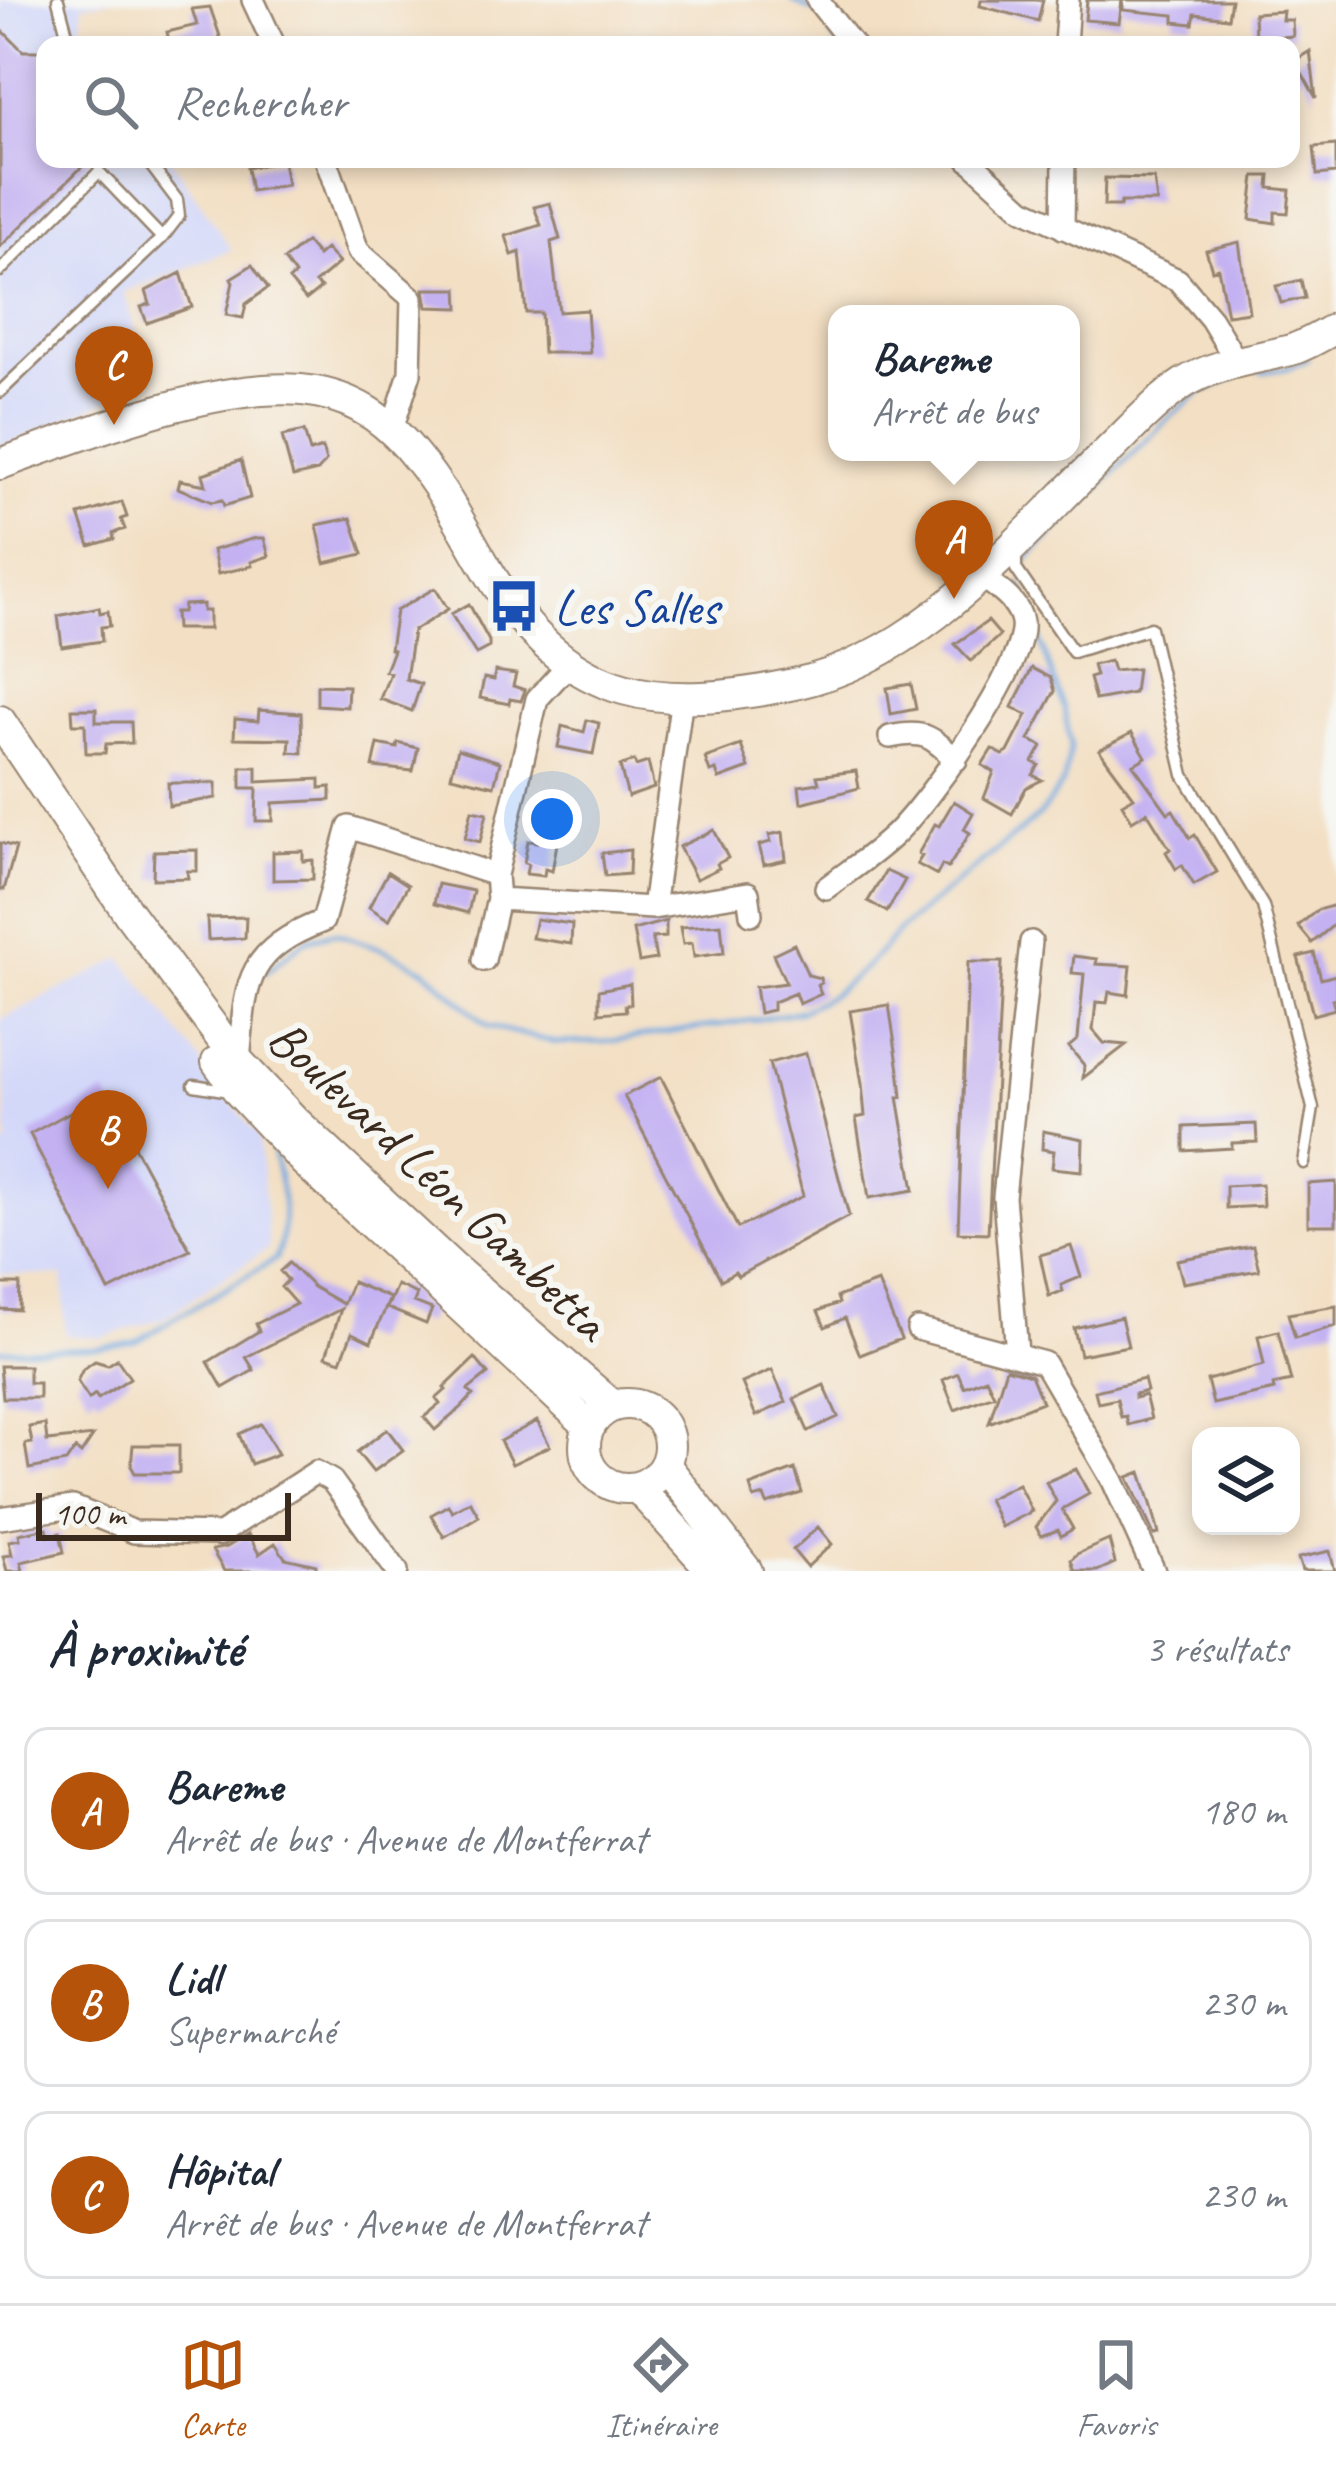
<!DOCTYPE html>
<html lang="fr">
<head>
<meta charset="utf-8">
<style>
  :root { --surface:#fff; --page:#f6f6f7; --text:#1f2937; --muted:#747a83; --line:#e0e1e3; --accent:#b45309 }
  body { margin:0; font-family:Caveat,sans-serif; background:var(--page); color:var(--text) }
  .controls { position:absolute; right:36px; bottom:36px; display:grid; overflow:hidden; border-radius:24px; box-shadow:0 6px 18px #0003 }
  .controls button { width:108px; height:108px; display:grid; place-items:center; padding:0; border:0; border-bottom:3px solid var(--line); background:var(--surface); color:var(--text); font:60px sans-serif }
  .scale { position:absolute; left:36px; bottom:30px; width:255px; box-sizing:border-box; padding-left:12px; border:6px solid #3b2a1e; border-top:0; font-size:33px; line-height:42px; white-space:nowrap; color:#3b2a1e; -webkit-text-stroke:9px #f6f6f2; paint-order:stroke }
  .you { position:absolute; left:552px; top:819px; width:42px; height:42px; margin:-30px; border:9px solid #fff; border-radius:50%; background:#1a73e8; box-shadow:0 0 0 18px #1a73e833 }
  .badge { display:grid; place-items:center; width:78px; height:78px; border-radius:50%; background:var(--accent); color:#fff; font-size:39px; font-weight:700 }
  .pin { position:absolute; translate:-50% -99px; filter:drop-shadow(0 3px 6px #0008) }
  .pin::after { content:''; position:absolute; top:63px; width:42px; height:36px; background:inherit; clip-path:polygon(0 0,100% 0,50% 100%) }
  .popup { position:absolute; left:828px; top:305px; width:252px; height:156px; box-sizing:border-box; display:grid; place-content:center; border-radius:24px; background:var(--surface); filter:drop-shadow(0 3px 9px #0005); font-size:39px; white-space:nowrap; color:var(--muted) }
  .popup b { font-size:45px; color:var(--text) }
  .popup::after { content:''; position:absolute; left:50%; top:100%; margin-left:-24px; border:24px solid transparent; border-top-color:var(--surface) }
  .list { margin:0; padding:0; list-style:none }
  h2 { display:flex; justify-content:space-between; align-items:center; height:156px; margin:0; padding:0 48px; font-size:51px }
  h2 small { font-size:39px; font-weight:400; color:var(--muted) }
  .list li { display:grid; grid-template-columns:78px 1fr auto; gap:36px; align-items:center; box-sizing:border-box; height:168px; margin:0 24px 24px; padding:0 24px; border:3px solid var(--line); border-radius:24px }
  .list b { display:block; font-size:45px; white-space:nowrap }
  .list p { margin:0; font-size:39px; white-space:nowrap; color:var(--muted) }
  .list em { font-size:39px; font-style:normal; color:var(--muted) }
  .icon { flex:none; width:66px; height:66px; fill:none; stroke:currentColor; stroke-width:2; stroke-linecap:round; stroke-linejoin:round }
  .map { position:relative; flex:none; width:1336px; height:1571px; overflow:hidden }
  .search { position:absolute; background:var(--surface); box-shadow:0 6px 18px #0003; left:36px; right:36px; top:36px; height:132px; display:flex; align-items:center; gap:30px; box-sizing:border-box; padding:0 42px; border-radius:24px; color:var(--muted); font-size:45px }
  .sheet { height:732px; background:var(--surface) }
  nav { display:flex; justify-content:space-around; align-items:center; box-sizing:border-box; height:168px; border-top:3px solid var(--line); background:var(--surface); font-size:33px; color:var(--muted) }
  nav a { display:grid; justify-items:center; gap:6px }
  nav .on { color:var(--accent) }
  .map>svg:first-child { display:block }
  .built { fill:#d3d8f9 }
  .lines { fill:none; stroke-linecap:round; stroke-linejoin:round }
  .stream { stroke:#71a9e0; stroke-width:4.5 }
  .building { fill:#c3b1f2 }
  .lane-casing { stroke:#978470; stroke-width:15 }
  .street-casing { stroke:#978470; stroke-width:26 }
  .secondary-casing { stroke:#978470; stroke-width:34 }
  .lane { stroke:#fff; stroke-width:10 }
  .street { stroke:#fff; stroke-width:21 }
  .secondary { stroke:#fff; stroke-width:30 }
  .labels { text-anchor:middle; stroke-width:12; stroke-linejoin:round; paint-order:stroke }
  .transit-label { font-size:51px; fill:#164399; stroke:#f6f6f2; text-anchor:start }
  .street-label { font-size:51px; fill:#3b2a1e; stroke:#f6f6f2 }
</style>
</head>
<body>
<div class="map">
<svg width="1336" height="1571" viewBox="0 0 1336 1571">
  <rect width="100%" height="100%" fill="#f6f6f2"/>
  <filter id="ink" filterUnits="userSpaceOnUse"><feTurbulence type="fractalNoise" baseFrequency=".00833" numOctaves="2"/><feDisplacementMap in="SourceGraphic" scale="24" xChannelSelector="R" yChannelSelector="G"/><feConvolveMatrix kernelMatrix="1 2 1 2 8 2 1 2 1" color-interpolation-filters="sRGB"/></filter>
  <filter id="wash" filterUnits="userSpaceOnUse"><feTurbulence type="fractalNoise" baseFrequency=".004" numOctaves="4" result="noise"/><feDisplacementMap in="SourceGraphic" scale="48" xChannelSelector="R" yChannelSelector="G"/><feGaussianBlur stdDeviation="2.7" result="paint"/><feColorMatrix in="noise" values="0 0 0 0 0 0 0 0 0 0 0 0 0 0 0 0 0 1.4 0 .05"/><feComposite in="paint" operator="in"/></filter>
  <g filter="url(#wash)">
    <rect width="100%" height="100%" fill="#f3dfc3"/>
    <!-- built -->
    <path class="built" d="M 0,0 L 117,0 L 83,4 L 81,29 L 92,45 L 45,45 L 45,159 L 170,159 L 232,250 L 124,292 L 142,350 L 119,376 L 115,397 L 0,448 Z
      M 122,958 L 259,1138 L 269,1248 L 164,1318 L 102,1338 L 65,1335 L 63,1276 L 0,1274 L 0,1147 L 8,1143 L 0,1020 Z"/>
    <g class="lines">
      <!-- stream -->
      <path class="stream" d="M 791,0 L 813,11
        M 831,34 L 838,45
        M 1261,372 L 1290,368 L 1308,359
        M 1018,568 L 1171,416 L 1198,394 L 1233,378
        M 265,973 L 306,940 L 334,933 L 383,949 L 425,970 L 488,1026 L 557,1043 L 604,1042 L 760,1019 L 801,1011 L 833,994 L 869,964 L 902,927 L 1040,815 L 1063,783 L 1071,746 L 1064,709 L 1021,584
        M 0,1350 L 99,1348 L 135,1342 L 276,1259 C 291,1220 281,1186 272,1147"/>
    </g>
    <g id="blocks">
      <!-- building -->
      <path class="building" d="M 981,0 L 1043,0 L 1038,21 L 980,6 Z
        M 1087,0 L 1122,0 L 1119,23 L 1085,20 Z
        M 1123,0 L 1231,0 L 1228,18 L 1195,14 L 1193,24 L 1174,22 L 1174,15 L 1123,10 Z
        M 210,7 L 223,45 L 170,45 L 167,32 L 197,25 L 192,9 Z
        M 1283,11 L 1282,20 L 1292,20 L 1293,36 L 1255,39 L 1254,13 Z
        M 0,28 L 23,51 L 45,51 L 45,159 L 90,159 L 0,247 Z
        M 1310,51 L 1316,98 L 1302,73 L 1291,80 L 1291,63 Z
        M 1336,145 L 1336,173 L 1317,175 L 1314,147 Z
        M 283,161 L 287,185 L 251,191 L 247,168 Z
        M 1255,176 L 1270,176 L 1269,188 L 1290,190 L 1288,213 L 1275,212 L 1275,223 L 1250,219 Z
        M 1105,178 L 1154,179 L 1157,202 L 1121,202 L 1120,206 L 1104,206 Z
        M 550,203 L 560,239 L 551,242 L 559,312 L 587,310 L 590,353 L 543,353 L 541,313 L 526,313 L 520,252 L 512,255 L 506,236 L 541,225 L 534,207 Z
        M 306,242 L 318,256 L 326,249 L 339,263 L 315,283 L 321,288 L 306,300 L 289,280 L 295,275 L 284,260 Z
        M 1239,242 L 1249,312 L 1227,315 L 1218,268 L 1212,270 L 1206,250 Z
        M 252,265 L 268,288 L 246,304 L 243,318 L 226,315 L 233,282 L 231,278 Z
        M 181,273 L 192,307 L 147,323 L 141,307 L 150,304 L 146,291 Z
        M 1301,280 L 1305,298 L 1281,303 L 1276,286 Z
        M 424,289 L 458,289 L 459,308 L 427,307 Z
        M 304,431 L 310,452 L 322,448 L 326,461 L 318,471 L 293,477 L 282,436 Z
        M 241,460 L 250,498 L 224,506 L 222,500 L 212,502 L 178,488 L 180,480 L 206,485 L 203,474 Z
        M 122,502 L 127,517 L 121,519 L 125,529 L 113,533 L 114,539 L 90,546 L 79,515 Z
        M 351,518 L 363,554 L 325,563 L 317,525 Z
        M 256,538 L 264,538 L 269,556 L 251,562 L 252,566 L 218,574 L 213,550 Z
        M 435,588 L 448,609 L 413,631 L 406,679 L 421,684 L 412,711 L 380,699 L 390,673 L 385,671 L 393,650 L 390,649 L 396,611 Z
        M 203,604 L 203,611 L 209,611 L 209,629 L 176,629 L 175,612 L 183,612 L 184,605 Z
        M 469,604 L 489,641 L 489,647 L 476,654 L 451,614 Z
        M 99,607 L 100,613 L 108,611 L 110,626 L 101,627 L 102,641 L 62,647 L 58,616 Z
        M 988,621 L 1000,635 L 971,661 L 955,644 Z
        M 1110,661 L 1113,671 L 1137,669 L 1134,693 L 1095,700 L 1089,678 L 1096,676 L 1093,665 Z
        M 1032,668 L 1051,678 L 1055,691 L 1029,740 L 1042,746 L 1033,762 L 1039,765 L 1033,775 L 1042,780 L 1026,788 L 1012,814 L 984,798 L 994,772 L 982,765 L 992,749 L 1003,755 L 1008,752 L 1027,715 L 1012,707 Z
        M 495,671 L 516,674 L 513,686 L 525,690 L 521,701 L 510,699 L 509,704 L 480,698 L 484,678 L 494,680 Z
        M 911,684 L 916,709 L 891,714 L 887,688 Z
        M 317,685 L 348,686 L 347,707 L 317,705 Z
        M 72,709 L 96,709 L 96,722 L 131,722 L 132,743 L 106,744 L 105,753 L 86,753 L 85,724 L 73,724 Z
        M 259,710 L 301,713 L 302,753 L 289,752 L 290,739 L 234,738 L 235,719 L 258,721 Z
        M 587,720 L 599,723 L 593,754 L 558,747 L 562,726 L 584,732 Z
        M 1132,733 L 1146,757 L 1133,765 L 1168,813 L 1173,810 L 1190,838 L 1195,835 L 1217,872 L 1194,885 L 1182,865 L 1176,869 L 1166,852 L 1170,849 L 1147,812 L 1132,821 L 1122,804 L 1134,797 L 1099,750 Z
        M 398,743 L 418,748 L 413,771 L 373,767 L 378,744 L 397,748 Z
        M 741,745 L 749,768 L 719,779 L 716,770 L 710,772 L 705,758 Z
        M 458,749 L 500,762 L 494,786 L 451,776 Z
        M 634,761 L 636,766 L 648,762 L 654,788 L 628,797 L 620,766 Z
        M 241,767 L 257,767 L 257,782 L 320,779 L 320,788 L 331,787 L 331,800 L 273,803 L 273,821 L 256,821 L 257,788 L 241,788 Z
        M 856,771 L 859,788 L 801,803 L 799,786 L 819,783 L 817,776 Z
        M 168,783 L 216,783 L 216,798 L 169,806 Z
        M 954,801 L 973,813 L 964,829 L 970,833 L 948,868 L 942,865 L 937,875 L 917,864 L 922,856 L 918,854 L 935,824 L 939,826 Z
        M 472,810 L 487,813 L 480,842 L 465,838 Z
        M 714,830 L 728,858 L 717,864 L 719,868 L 696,879 L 679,847 Z
        M 783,832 L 786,860 L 764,865 L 759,845 L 771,842 L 769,835 Z
        M 539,835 L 558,838 L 552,871 L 545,869 L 544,876 L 526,874 L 528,864 L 524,863 L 528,841 L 538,842 Z
        M 0,843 L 16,847 L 4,890 L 0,889 Z
        M 197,850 L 197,871 L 187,871 L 188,878 L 153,879 L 154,851 Z
        M 630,850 L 629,874 L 605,876 L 602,853 Z
        M 303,851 L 303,861 L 313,860 L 313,879 L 273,880 L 273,852 Z
        M 886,871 L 905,880 L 887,912 L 868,901 Z
        M 388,872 L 408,885 L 389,920 L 369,907 Z
        M 438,884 L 473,891 L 468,913 L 434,904 Z
        M 1336,905 L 1336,923 L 1312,943 L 1298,926 L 1317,910 Z
        M 246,917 L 245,938 L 208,940 L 207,918 Z
        M 536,919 L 572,924 L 571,944 L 532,938 Z
        M 666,921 L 666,937 L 652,938 L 656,959 L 639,962 L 633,930 Z
        M 721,924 L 724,953 L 694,957 L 692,943 L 683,944 L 680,927 Z
        M 794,944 L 808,975 L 820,978 L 821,983 L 817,985 L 821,994 L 799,1004 L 795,993 L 773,1002 L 773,1010 L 759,1013 L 755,987 L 786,983 L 773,954 Z
        M 1314,953 L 1321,979 L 1336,975 L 1336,998 L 1332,999 L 1335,1009 L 1313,1015 L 1298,957 Z
        M 1074,956 L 1097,959 L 1096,964 L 1131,966 L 1128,995 L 1109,992 L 1107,1003 L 1096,1002 L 1093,1030 L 1104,1043 L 1126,1045 L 1083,1078 L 1084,1065 L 1069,1047 L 1078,1039 L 1084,974 L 1072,973 Z
        M 968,962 L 1002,962 L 988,1233 L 958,1232 Z
        M 630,984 L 631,1004 L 625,1005 L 626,1011 L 599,1013 L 599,990 Z
        M 889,1005 L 900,1077 L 902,1097 L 898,1097 L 914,1190 L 869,1198 L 856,1118 L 865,1116 L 862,1084 L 850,1011 Z
        M 806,1053 L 849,1216 L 738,1276 L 735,1272 L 721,1280 L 624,1096 L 661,1077 L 738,1228 L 803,1196 L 769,1063 Z
        M 105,1093 L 190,1250 L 109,1291 L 30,1134 Z
        M 1256,1124 L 1257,1142 L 1232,1143 L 1232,1148 L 1184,1151 L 1184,1127 Z
        M 1043,1131 L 1083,1139 L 1082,1171 L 1052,1168 L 1054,1151 L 1042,1149 Z
        M 1336,1182 L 1336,1225 L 1308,1225 L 1308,1184 Z
        M 1262,1184 L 1263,1206 L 1226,1208 L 1226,1186 Z
        M 1071,1246 L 1081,1277 L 1061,1285 L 1063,1291 L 1049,1296 L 1040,1255 Z
        M 1253,1246 L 1259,1270 L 1183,1283 L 1177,1260 Z
        M 289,1263 L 313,1287 L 343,1304 L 352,1282 L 390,1298 L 371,1342 L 352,1333 L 341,1361 L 326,1356 L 341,1309 L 246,1357 L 254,1370 L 223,1388 L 208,1362 L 259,1331 L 256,1324 L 296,1304 L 281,1287 L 288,1280 L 280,1271 Z
        M 878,1282 L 901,1339 L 860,1355 L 845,1318 L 825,1327 L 818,1311 L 839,1303 L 837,1297 Z
        M 0,1284 L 20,1284 L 19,1310 L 0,1309 Z
        M 397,1285 L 417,1294 L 414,1302 L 432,1309 L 426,1324 L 387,1308 Z
        M 1336,1306 L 1336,1326 L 1295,1338 L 1288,1314 Z
        M 1121,1317 L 1128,1346 L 1080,1355 L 1074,1328 Z
        M 1278,1331 L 1291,1381 L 1273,1385 L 1274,1390 L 1213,1404 L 1207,1380 L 1264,1365 L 1258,1336 Z
        M 475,1358 L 488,1374 L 468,1390 L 473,1395 L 461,1408 L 435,1430 L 424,1417 L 440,1404 L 436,1399 L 446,1390 L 444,1388 Z
        M 117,1359 L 130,1378 L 98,1399 L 95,1394 L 89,1399 L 77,1381 L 83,1369 L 95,1361 L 108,1365 Z
        M 0,1366 L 29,1366 L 29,1383 L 39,1383 L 39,1398 L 3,1398 Z
        M 1006,1368 L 1031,1375 L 1042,1402 L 989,1423 Z
        M 772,1370 L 786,1402 L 756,1416 L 742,1383 Z
        M 958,1373 L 964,1387 L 986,1378 L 994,1395 L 955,1410 L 943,1380 Z
        M 1144,1379 L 1147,1391 L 1135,1394 L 1135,1398 L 1145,1395 L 1151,1419 L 1128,1425 L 1126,1416 L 1121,1417 L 1117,1399 L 1098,1403 L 1095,1391 Z
        M 824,1385 L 838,1417 L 808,1431 L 794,1399 Z
        M 537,1421 L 550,1446 L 512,1464 L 500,1441 Z
        M 45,1424 L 47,1441 L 93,1436 L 81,1454 L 75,1449 L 66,1462 L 29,1469 L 25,1444 L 32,1443 L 29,1427 Z
        M 261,1424 L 278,1454 L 251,1464 L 239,1434 Z
        M 387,1429 L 403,1450 L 373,1472 L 357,1452 Z
        M 133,1445 L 179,1445 L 179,1473 L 135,1473 L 131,1466 Z
        M 795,1469 L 802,1493 L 767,1504 L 764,1496 L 754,1499 L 750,1486 Z
        M 1076,1469 L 1089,1494 L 1062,1509 L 1073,1529 L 1061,1536 L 1058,1530 L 1041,1536 L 1036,1527 L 1056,1501 L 1046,1482 Z
        M 1141,1472 L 1152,1507 L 1159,1534 L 1154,1535 L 1128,1477 Z
        M 1018,1484 L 1032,1511 L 1001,1527 L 988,1499 Z
        M 470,1501 L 479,1516 L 444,1537 L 431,1515 L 448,1505 L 452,1511 Z
        M 818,1527 L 832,1544 L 807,1567 L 793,1550 Z
        M 47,1528 L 49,1536 L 60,1533 L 64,1552 L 21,1562 L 23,1571 L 7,1571 L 3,1556 L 12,1555 L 9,1541 L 20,1539 L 19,1534 Z
        M 248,1534 L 259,1554 L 275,1543 L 285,1558 L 316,1565 L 316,1571 L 224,1571 L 212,1550 L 227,1547 Z
        M 1109,1540 L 1115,1563 L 1097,1571 L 1075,1571 L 1071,1560 L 1077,1554 Z
        M 1330,1551 L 1335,1571 L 1302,1571 L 1298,1558 Z"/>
    </g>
  </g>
  <g filter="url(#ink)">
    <use href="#blocks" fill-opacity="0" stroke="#978470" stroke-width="3"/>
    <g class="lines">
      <!-- lane casing -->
      <g class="lane-casing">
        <path id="lane" d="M 58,0 L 70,45
          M 0,271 L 99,172 L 162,238
          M 0,392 L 162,238 L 179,216 L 177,200 L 146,159
          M 1016,550 L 1016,569 L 1073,652 L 1150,628 L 1184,775 L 1263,906 L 1313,1108 L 1304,1163
          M 194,1085 L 230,1091"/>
      </g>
      <!-- street casing -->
      <g class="street-casing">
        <path id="street" d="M 253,0 L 274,45
          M 817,0 L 853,45
          M 1065,45 L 1068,0
          M 326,159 L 358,251 L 412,298 L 410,373 L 393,426
          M 968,159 L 1023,209 L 1178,280 L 1211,319 L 1235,359
          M 1063,228 L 1064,159
          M 568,665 L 537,699 L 496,875 L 498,899 L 653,908 L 682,697
          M 890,737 C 924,729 932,737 956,760
          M 826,888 C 848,871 873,855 893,836 C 926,806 1028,664 1022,622 C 1019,601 995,587 979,574
          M 653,908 L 748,893 L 751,914
          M 484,960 L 498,899
          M 239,1062 C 246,985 242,952 323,921 L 349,827 L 496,875
          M 918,1329 L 1044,1363 L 1113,1481 L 1154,1571
          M 1017,1353 L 1004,1197 L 1031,942
          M 0,1518 L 73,1507 L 134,1532 L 220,1534 L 316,1472 L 332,1481 L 397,1571"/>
      </g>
      <!-- secondary casing -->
      <g class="secondary-casing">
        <path id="secondary" d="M 0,464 C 84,434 228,376 316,392 C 360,400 391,424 418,459 C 449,497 469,541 495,582 C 573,704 661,712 794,684 C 922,657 1013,543 1103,456 C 1128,432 1155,402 1184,383 C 1217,363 1250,360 1287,351 C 1304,347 1320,336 1336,328
          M 0,721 L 129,914 L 239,1062 L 295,1121 L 451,1266 L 613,1406
          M 217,1062 L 239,1092 L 305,1162 L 589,1426
          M585 1446a42 42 0 1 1 84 0a42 42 0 1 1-84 0Z
          M 665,1465 L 747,1571
          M 637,1487 L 713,1571"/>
      </g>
      <!-- lane -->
      <use href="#lane" class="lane"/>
      <!-- street -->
      <use href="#street" class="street"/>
      <!-- secondary -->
      <use href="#secondary" class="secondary"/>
    </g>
  </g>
  <!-- icons -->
  <defs>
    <g id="bus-bare" transform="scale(4.14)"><path d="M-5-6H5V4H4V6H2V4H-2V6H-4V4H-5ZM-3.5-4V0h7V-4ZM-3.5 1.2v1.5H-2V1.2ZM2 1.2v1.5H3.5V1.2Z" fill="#1a4fb4" stroke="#f6f6f2" stroke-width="2.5" paint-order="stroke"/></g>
  </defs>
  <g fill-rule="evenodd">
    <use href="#bus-bare" x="514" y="606"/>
  </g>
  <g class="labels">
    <!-- transit labels -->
    <g class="transit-label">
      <text x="554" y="624">Les Salles</text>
    </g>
    <!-- street labels -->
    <g class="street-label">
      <text transform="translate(439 1179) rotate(43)" y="18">Boulevard Léon Gambetta</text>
    </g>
  </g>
</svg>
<div class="controls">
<button><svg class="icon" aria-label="layers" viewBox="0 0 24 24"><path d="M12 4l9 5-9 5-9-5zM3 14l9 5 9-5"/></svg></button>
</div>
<div class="scale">100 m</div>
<div class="you"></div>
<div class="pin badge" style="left:954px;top:599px">A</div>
<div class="popup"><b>Bareme</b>Arrêt de bus</div>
<div class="pin badge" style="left:108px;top:1189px">B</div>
<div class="pin badge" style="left:114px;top:425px">C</div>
<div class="search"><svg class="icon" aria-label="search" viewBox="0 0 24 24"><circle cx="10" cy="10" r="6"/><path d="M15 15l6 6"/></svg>Rechercher</div>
</div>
<section class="sheet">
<h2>À proximité<small>3 résultats</small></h2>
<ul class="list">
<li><span class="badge">A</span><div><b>Bareme</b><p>Arrêt de bus · Avenue de Montferrat</p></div><em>180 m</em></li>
<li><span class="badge">B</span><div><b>Lidl</b><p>Supermarché</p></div><em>230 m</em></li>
<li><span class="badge">C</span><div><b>Hôpital</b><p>Arrêt de bus · Avenue de Montferrat</p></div><em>230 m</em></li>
</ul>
</section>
<nav>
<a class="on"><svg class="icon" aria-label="map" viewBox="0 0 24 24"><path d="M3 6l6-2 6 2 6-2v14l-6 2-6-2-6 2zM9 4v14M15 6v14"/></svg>Carte</a>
<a><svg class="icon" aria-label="directions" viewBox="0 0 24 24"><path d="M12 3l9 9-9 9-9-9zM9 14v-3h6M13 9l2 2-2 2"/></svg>Itinéraire</a>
<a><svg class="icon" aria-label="saved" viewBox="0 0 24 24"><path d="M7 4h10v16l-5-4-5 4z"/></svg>Favoris</a>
</nav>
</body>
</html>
